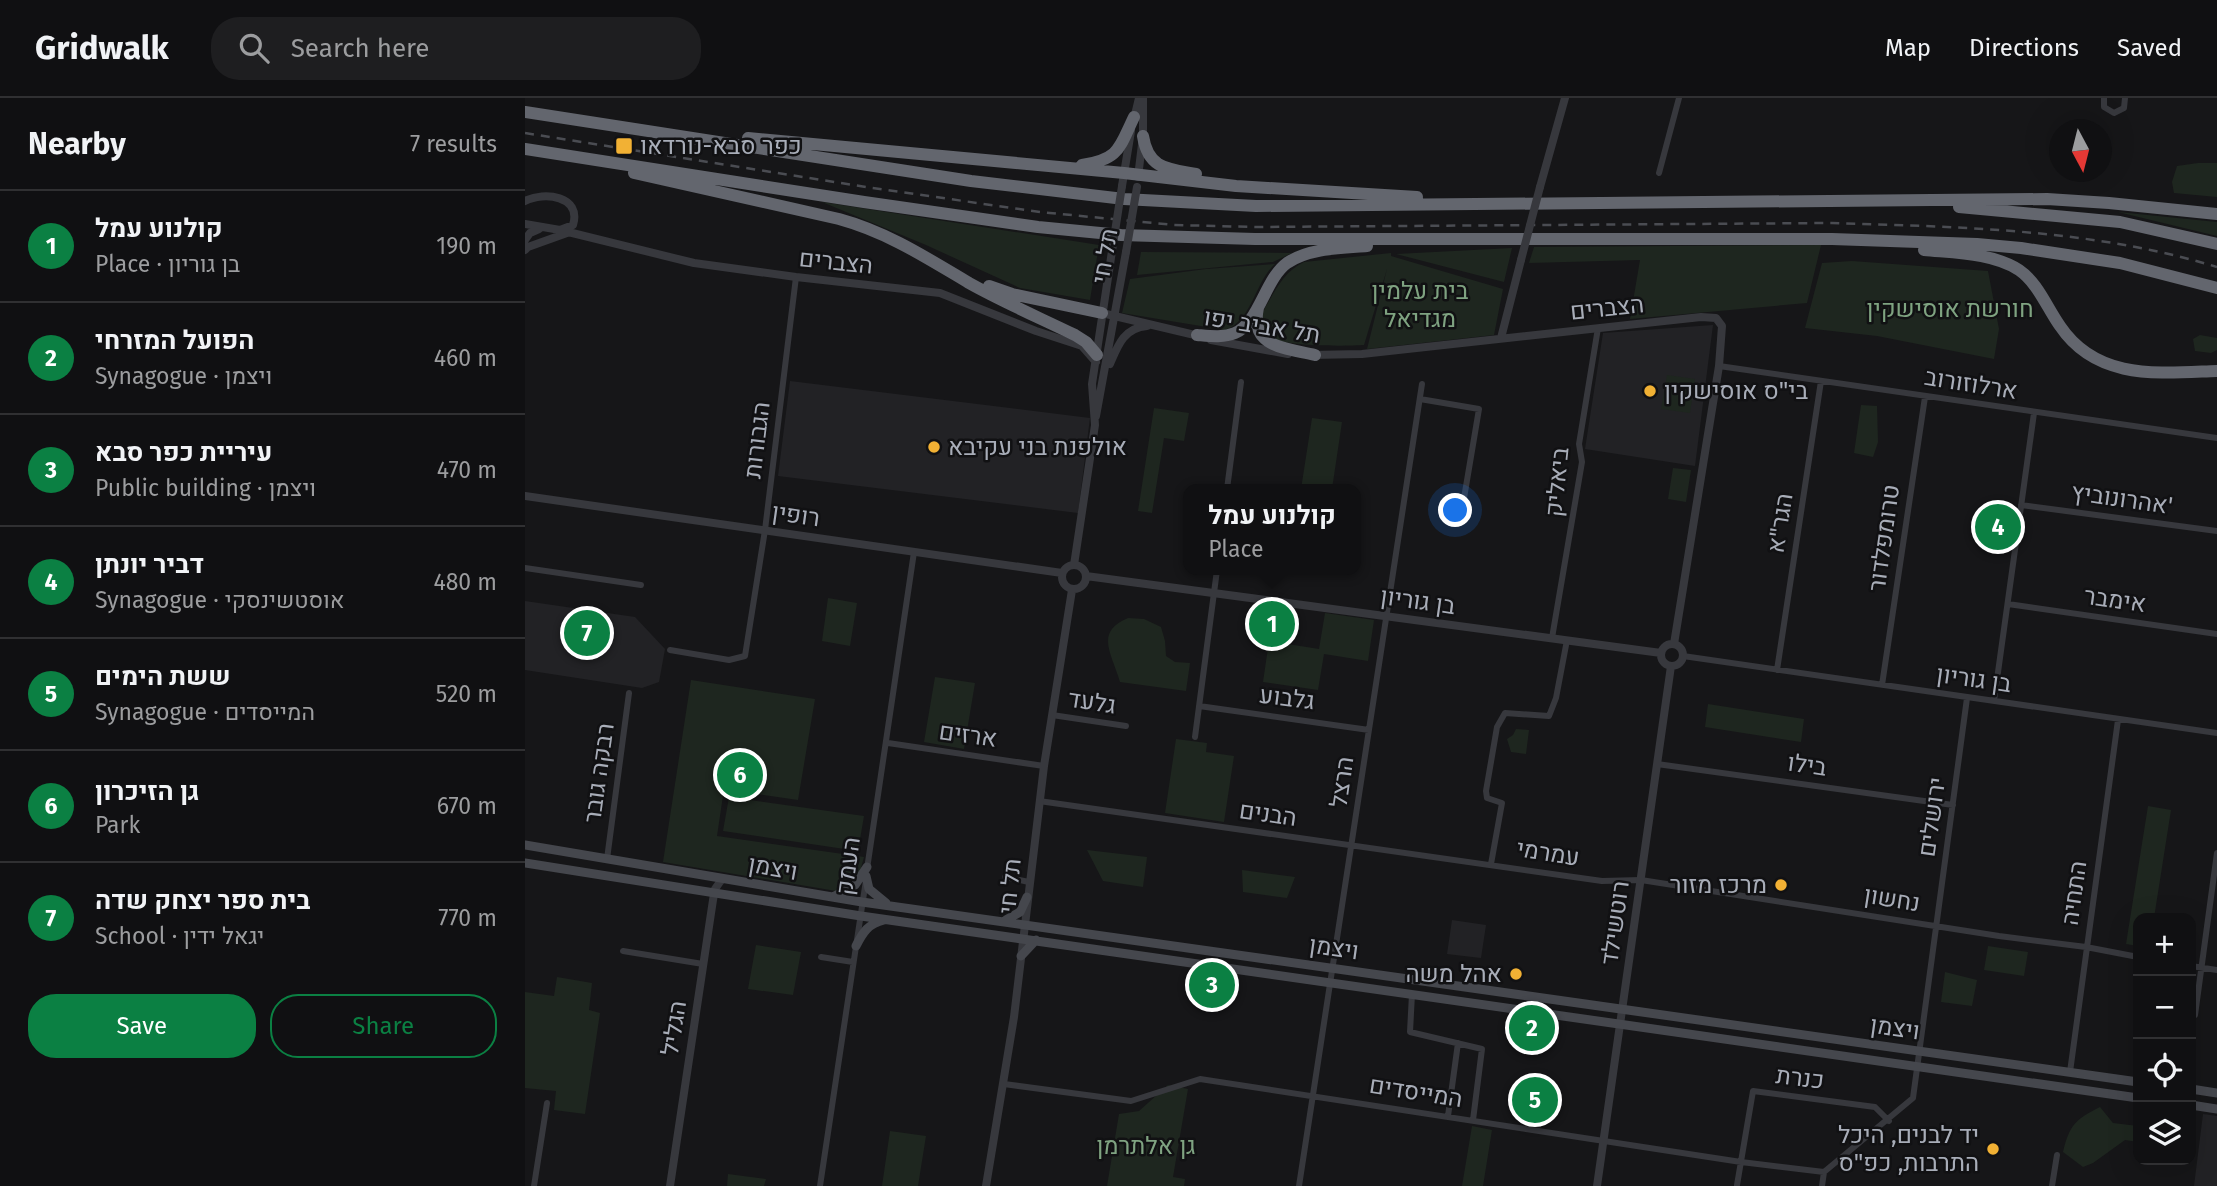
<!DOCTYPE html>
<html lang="en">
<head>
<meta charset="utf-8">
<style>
  :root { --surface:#101012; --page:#1e1e20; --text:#f1f3f6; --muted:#9c9d9f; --line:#303032; --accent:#0b8043 }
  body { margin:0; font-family:"Fira Sans",Heebo,sans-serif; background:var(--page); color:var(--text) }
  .controls { position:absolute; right:21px; bottom:21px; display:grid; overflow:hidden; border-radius:14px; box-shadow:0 7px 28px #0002 }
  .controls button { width:63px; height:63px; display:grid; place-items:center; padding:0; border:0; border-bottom:2px solid var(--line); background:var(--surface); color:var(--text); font:35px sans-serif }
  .compass { position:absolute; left:1524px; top:21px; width:63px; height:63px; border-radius:50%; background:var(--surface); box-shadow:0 7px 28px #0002; rotate:173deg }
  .you { position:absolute; left:931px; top:413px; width:24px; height:24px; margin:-18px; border:5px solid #fff; border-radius:50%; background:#1a73e8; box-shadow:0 0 0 10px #1a73e833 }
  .badge { display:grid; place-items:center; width:46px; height:46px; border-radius:50%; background:var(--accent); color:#fff; font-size:23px; font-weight:700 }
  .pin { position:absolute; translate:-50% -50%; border:4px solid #fff; box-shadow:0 2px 7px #0006 }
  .popup { position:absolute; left:658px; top:386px; width:178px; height:91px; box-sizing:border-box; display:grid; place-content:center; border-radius:14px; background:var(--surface); filter:drop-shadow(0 2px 5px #0005); font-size:23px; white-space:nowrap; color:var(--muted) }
  .popup b { font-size:26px; color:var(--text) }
  .popup::after { content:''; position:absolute; left:50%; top:100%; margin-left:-14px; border:14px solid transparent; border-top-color:var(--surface) }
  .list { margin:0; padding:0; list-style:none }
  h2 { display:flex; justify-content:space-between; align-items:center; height:91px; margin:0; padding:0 28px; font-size:30px }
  h2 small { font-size:23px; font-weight:400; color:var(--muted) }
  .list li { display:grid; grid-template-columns:46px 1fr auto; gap:21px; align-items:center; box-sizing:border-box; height:112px; padding:0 28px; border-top:2px solid var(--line) }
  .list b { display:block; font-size:26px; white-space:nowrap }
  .list p { margin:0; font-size:23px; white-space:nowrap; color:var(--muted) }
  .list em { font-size:23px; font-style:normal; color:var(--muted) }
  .actions { display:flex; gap:14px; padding:21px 28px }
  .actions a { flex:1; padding:16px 0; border:2px solid var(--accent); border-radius:28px; text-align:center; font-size:24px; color:var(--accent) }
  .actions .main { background:var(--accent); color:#fff }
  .icon { flex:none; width:38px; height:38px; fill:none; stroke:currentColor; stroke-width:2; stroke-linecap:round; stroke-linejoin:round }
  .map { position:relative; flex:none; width:1692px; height:1088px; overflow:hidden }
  header { display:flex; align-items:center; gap:42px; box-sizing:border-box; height:98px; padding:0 35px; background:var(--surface); border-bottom:2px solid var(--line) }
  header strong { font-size:33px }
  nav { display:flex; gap:38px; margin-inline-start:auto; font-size:24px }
  .search { width:490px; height:63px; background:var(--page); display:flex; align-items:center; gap:18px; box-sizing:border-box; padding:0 24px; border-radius:28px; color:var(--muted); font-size:26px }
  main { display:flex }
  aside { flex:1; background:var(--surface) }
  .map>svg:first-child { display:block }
  .built { fill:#222225 }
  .green { fill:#1e261f }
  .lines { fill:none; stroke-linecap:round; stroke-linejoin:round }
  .minor { stroke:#37383d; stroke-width:6 }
  .tertiary { stroke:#37383d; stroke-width:8 }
  .secondary { stroke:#45474d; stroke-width:9 }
  .motorway { stroke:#63666e; stroke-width:12 }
  .rail { stroke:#4a4c52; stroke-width:2.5; stroke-dasharray:9 7; stroke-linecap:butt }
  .tertiary-bridge { stroke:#37383d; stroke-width:8 }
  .poi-dot { fill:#f2b134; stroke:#111113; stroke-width:2.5 }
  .labels { text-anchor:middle; stroke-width:5; stroke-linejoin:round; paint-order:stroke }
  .poi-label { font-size:24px; fill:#a8adb8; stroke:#111113; text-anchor:start }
  .street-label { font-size:24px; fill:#a8adb8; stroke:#111113 }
  .park-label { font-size:24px; fill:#7fa381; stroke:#111113 }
</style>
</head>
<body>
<header>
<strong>Gridwalk</strong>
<div class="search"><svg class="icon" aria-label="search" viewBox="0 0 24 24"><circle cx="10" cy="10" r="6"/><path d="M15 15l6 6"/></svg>Search here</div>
<nav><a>Map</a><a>Directions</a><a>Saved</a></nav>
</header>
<main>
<aside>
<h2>Nearby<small>7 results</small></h2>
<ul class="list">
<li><span class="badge">1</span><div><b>קולנוע עמל</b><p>Place · בן גוריון</p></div><em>190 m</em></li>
<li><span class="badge">2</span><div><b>הפועל המזרחי</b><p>Synagogue · ויצמן</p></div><em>460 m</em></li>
<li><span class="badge">3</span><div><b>עיריית כפר סבא</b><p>Public building · ויצמן</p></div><em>470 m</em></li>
<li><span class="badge">4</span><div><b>דביר יונתן</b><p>Synagogue · אוסטשינסקי</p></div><em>480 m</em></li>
<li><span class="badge">5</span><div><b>ששת הימים</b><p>Synagogue · המייסדים</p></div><em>520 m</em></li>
<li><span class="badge">6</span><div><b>גן הזיכרון</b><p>Park</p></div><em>670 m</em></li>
<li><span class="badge">7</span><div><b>בית ספר יצחק שדה</b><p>School · יגאל ידין</p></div><em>770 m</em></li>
</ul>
<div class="actions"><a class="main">Save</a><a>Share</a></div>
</aside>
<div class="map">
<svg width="1692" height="1088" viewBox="0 0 1692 1088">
  <rect width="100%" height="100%" fill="#161618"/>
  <!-- built -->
  <path class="built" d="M 1188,227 L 1170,368 L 1060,351 L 1078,235 Z
    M 265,283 L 565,320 L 553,415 L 253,378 Z
    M 0,503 L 110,519 L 140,551 L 134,584 L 117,590 L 0,572 Z
    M 927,822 L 961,827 L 956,860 L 922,856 Z
    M 1678,1016 L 1692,1018 L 1692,1088 L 1669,1088 Z"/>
  <!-- green -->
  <path class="green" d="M 1673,65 L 1692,65 L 1692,99 L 1649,95 L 1647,84 L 1652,68 Z
    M 297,104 L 574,147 L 565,202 L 495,190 L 401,147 Z
    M 1593,114 L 1692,124 L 1692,138 Z
    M 1296,147 L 1282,205 L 1105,221 L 1115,162 L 1004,165 L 1009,149 Z
    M 987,150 L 979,184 L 871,156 Z
    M 616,154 L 767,155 L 748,164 L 612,177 Z
    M 866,155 L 866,158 L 978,191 L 969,237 L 842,251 L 862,171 L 839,247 C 821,248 747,250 739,234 C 733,222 738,213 744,203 C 753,187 762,172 779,164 Z
    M 1327,163 L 1463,173 L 1474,231 L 1469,261 L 1352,238 L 1280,230 L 1297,165 Z
    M 750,166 C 729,185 728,222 700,232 L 597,215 L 605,181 L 681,171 Z
    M 1675,237 L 1692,240 L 1692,252 L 1686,255 L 1670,253 L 1668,241 Z
    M 1142,277 L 1170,281 L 1165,315 L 1136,311 Z
    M 1336,307 L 1352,308 L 1353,344 L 1348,359 L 1329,355 Z
    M 629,310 L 664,315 L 659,343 L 639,340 L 627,415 L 613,413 Z
    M 787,320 L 817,324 L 807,391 L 776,391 Z
    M 1148,370 L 1166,372 L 1161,404 L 1143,401 Z
    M 303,500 L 332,505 L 325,548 L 297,543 Z
    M 800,515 L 849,522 L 843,563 L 799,556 L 793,592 L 738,584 L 744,543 L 794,551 Z
    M 603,520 L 619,521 L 636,529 L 640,543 L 641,558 L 650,564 L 665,565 L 661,593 L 595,584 C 587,556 569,534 603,520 Z
    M 410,579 L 450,585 L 439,651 L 399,644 Z
    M 166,582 L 290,601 L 273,702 L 199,691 L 192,738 L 339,759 L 334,777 L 311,793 L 138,764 Z
    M 1183,606 L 1279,621 L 1276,644 L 1180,629 Z
    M 991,631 L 1004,632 L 1001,656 L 986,654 L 982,641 L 988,637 Z
    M 651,641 L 682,645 L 681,654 L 709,658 L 699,724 L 640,715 Z
    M 204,699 L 339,718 L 333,753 L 198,733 Z
    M 1623,708 L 1646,712 L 1629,820 L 1613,820 L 1613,848 L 1601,846 Z
    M 562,752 L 622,759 L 618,789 L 578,783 Z
    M 717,772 L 770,779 L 762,800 L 718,794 Z
    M 231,847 L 276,854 L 268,897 L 223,891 Z
    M 1463,848 L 1503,854 L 1499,878 L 1459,872 Z
    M 1420,874 L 1452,882 L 1447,908 L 1416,904 Z
    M 32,879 L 67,885 L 64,912 L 75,915 L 60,1016 L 29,1012 L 31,993 L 0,990 L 0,894 L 29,898 Z
    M 643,987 L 663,991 L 648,1079 L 660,1081 L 659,1088 L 582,1088 L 594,1016 L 614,1013 Z
    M 1575,1009 L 1588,1025 L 1613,1028 L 1613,1044 L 1600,1042 L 1568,1065 L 1558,1069 L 1538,1054 C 1545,1026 1550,1022 1575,1009 Z
    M 947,1028 L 967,1032 L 958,1088 L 937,1088 Z
    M 365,1033 L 401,1038 L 393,1088 L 357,1088 Z
    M 203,1076 L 241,1081 L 239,1088 L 202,1088 Z"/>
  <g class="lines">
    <!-- minor -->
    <path class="minor" d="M 1579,0 L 1579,9 L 1589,15 L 1599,10 L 1600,0
      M 1134,75 L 1154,0
      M 1194,268 L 1692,340
      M 895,301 L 954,311 L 935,424
      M 702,391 L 716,284
      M 1496,407 L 1692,433
      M 0,470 L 116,487
      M 1483,506 L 1692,536
      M 1027,540 L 1057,364 L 1054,346 L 1073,230
      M 145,552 L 204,562 L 220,558 L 240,432 L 271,179
      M 1158,558 L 1692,635
      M 1252,572 L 1296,283
      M 1357,587 L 1400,299
      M 1469,603 L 1509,315
      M 674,608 L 844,632
      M 527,617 L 601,628
      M 670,639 L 692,472
      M 363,645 L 519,668
      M 1132,666 L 1428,707
      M 514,703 L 1077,783 L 1116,782 L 1474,838 L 1561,849 L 1613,859
      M 82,761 L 104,595
      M 966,766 L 977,705 L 962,700 L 961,693 L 972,629 L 980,615 L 1024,618 L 1031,600 L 1042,542
      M 342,771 L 389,454
      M 480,779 L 504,784
      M 98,853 L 178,866
      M 296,859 L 328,864
      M 1666,868 L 1692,872
      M 887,896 L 885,934 L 957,951 L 948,1022
      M 1670,917 L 1692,755
      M 1545,974 L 1593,622
      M 479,986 L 606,1003 L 675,981 L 1216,1064 L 1299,1074
      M 923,1018 L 933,945
      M 1212,1087 L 1228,993 L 1350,1009 L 1364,1023
      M 9,1088 L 22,1005
      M 295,1088 L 341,782
      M 774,1088 L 897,286
      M 1297,1088 L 1299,1074 L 1388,1000 L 1442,600
      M 1527,1088 L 1532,1057"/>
    <!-- tertiary -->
    <path class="tertiary" d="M 609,21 L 614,0
      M 613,79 L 618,38 L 618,0
      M 597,88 L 606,33
      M 1015,89 L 1040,0
      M 0,103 C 19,93 57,98 48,127 L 35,132 L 0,126
      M 35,132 L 169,165 L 271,179 L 415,195 L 511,233 L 557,248 L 571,264
      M 0,142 L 5,135 L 14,131
      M 0,152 L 3,149 L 42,135
      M 577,215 L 674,238
      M 976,240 L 996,162
      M 686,242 L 763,256
      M 786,257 L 837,256 L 1176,219 L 1191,220 L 1197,228 L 1194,268 L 1149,546
      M 585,266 C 593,247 599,230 622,228
      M 571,318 L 601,154
      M 0,398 L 537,475
      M537 479a12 12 0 1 1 24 0a12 12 0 1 1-24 0Z
      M 549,467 L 570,327 L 567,286 L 587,153
      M 561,478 L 1136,555
      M1136 557a11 11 0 1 1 22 0a11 11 0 1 1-22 0Z
      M 145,1088 L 188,802 L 190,791 L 197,781
      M 461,1088 L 489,919 L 519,668 L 547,492
      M 1072,1088 L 1146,568"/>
    <!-- secondary -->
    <path class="secondary" d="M 0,747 L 337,804 L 1613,984
      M 0,765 L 336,818 L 1613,1000
      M 341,778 L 344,791 L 361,805
      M 308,799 L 330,787 L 342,769
      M 481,822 L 495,814 L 502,799
      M 331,848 C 338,834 343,826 359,822
      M 496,858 L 511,842
      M 1666,991 L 1692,995
      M 1666,1007 L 1692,1011"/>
    <!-- motorway -->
    <path class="motorway" d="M 0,14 L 446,83 L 599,101 L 731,108 L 1522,101 L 1584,105 L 1692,116
      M 618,38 C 623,71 643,71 671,76
      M 223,40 L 599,75 L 711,88 L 892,99
      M 0,51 L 339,104 L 513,129 L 596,137 L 730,141 L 1307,141 L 1452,146 L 1496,150 L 1595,165 L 1692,190
      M 557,67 C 595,61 594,50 609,19
      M 109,75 L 314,121 C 362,134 402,160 444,185 C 478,204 515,220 550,237 L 561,244 L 572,257
      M 1434,109 L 1595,124 L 1692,146
      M 1399,152 C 1429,155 1468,155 1494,172 C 1513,185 1522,210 1535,228 C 1572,283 1634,275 1692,273
      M 464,188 L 487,196 L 577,215
      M 733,210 C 724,250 762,250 790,257
      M 672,237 C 684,238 698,240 710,235 C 734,225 740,181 762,165 C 784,150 817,150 842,148"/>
    <!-- rail -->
    <path class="rail" d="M 0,35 L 341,89 L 515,114 L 649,127 L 731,129 L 1307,125 C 1436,129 1568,131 1692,169"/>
    <!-- tertiary-bridge -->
    <path class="tertiary-bridge" d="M 587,153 L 597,88
      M 601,154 L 612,89
      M 996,162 L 1015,89"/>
  </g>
  <!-- markers -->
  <g class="poi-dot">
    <rect x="90" y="39" width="18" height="18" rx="3.5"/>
    <circle cx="1125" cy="293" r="7"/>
    <circle cx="409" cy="349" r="7"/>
    <circle cx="1256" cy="787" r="7"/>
    <circle cx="991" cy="876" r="7"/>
    <circle cx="1468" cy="1051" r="7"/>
  </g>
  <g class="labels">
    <!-- poi labels -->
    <g class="poi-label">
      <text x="115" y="56">כפר סבא-נורדאו</text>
      <text x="1139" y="301">בי"ס אוסישקין</text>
      <text x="423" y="357">אולפנת בני עקיבא</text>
      <text x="1242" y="795" text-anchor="end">מרכז מזור</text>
      <text x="977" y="884" text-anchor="end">אהל משה</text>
      <text x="1454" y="1045" text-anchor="end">יד לבנים, היכל<tspan x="1454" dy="28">התרבות, כפ"ס</tspan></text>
    </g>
    <!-- street labels -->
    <g class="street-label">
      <text transform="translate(580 158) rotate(-80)" y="8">תל חי</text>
      <text transform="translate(311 164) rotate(6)" y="8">הצברים</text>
      <text transform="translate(1082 210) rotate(-6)" y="8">הצברים</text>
      <text transform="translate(737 228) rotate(9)" y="8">תל אביב יפו</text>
      <text transform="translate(1446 286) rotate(9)" y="8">ארלוזורוב</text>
      <text transform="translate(232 342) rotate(-83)" y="8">הגבורות</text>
      <text transform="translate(1032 384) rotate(-84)" y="8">ביאליק</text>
      <text transform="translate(1597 401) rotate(8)" y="8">אהרונוביץ'</text>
      <text transform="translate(271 417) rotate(8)" y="8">רופין</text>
      <text transform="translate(1255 425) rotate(-81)" y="8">הגר"א</text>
      <text transform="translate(1359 440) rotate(-82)" y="8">טרומפלדור</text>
      <text transform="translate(1590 502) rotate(8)" y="8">אימבר</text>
      <text transform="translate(893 503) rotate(8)" y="8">בן גוריון</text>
      <text transform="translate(1449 581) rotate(8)" y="8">בן גוריון</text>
      <text transform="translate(762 600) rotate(7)" y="8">גלבוע</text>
      <text transform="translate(567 604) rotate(9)" y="8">גלעד</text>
      <text transform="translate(443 637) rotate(8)" y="8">ארזים</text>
      <text transform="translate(1282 667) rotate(8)" y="8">בילו</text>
      <text transform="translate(74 675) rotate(-82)" y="8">רבקה גובר</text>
      <text transform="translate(817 684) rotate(-82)" y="8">הרצל</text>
      <text transform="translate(743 716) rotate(8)" y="8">הבנים</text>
      <text transform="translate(1407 719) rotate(-82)" y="8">ירושלים</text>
      <text transform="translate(1023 755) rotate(9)" y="8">עמרמי</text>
      <text transform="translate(323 768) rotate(-82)" y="8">העמק</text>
      <text transform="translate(248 770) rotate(10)" y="8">ויצמן</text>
      <text transform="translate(485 788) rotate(-84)" y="8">תל חי</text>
      <text transform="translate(1549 795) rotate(-82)" y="8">התחיה</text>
      <text transform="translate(1367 801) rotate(9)" y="8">נחשון</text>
      <text transform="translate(1090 825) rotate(-82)" y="8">רוטשילד</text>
      <text transform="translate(809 850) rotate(8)" y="8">ויצמן</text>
      <text transform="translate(149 930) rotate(-81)" y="8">הגליל</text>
      <text transform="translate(1370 930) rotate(8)" y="8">ויצמן</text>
      <text transform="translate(1275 980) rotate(7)" y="8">כנרת</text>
      <text transform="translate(891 994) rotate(9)" y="8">המייסדים</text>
    </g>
    <!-- park labels -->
    <g class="park-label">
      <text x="895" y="201">בית עלמין<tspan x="895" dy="28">מגדיאל</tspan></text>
      <text x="1425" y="219">חורשת אוסישקין</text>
      <text x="621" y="1056">גן אלתרמן</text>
    </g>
  </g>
</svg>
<div class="controls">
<button>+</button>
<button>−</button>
<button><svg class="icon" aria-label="locate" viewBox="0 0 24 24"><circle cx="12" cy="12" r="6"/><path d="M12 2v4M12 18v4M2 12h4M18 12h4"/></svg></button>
<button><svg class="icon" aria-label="layers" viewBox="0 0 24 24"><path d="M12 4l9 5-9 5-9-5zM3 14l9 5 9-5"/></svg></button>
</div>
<svg class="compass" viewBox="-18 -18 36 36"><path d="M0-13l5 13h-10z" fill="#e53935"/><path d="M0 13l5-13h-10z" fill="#9c9d9f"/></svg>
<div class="you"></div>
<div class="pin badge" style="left:747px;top:526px">1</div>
<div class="popup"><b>קולנוע עמל</b>Place</div>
<div class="pin badge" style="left:1007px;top:930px">2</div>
<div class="pin badge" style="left:687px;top:887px">3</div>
<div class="pin badge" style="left:1473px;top:429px">4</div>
<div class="pin badge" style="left:1010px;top:1002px">5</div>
<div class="pin badge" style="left:215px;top:677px">6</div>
<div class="pin badge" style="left:62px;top:535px">7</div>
</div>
</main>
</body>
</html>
